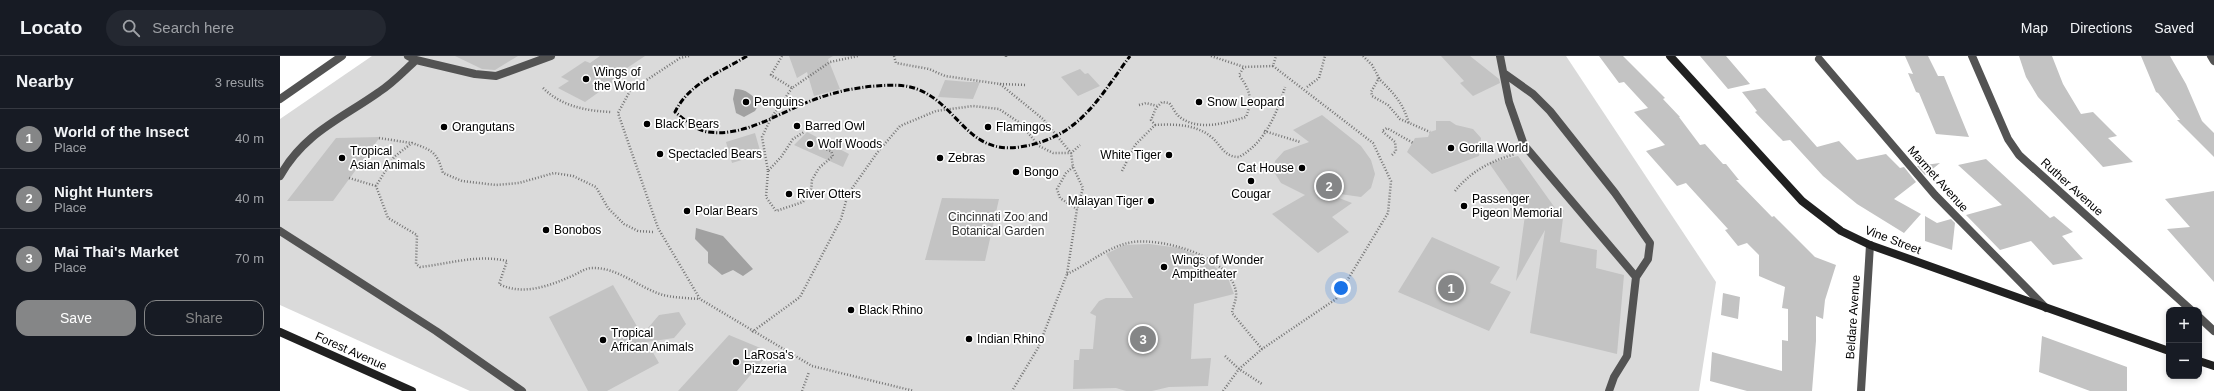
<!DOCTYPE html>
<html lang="en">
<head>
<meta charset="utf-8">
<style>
  :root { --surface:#171b24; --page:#242831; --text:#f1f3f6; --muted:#9ea1a6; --line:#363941; --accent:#858687 }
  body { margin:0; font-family:Arial,sans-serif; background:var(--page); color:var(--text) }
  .controls { position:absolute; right:12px; bottom:12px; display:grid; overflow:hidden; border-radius:8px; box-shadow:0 2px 6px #0003 }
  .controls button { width:36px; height:36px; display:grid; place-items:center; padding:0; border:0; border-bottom:1px solid var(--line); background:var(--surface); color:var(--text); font:20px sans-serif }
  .you { position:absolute; left:1061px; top:232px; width:14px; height:14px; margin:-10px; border:3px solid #fff; border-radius:50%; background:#1a73e8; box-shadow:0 0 0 6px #1a73e833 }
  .badge { display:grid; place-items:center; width:26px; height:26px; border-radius:50%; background:var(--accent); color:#fff; font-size:13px; font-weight:700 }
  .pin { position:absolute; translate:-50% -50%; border:2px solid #fff; box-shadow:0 1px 4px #0006 }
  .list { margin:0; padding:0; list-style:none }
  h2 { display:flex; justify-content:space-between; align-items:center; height:52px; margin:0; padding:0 16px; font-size:17px }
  h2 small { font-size:13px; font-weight:400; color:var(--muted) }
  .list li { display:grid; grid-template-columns:26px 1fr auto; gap:12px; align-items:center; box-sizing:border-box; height:60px; padding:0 16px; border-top:1px solid var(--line) }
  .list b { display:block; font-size:15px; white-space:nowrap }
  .list p { margin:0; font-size:13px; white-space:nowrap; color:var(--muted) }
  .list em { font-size:13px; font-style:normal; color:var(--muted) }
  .actions { display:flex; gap:8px; padding:12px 16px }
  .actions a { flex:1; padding:9px 0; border:1px solid var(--accent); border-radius:12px; text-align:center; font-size:14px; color:var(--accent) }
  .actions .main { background:var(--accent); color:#fff }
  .icon { flex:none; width:22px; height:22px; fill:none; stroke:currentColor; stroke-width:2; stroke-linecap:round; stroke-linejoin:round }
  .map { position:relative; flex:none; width:1934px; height:335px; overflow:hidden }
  header { display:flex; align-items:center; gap:24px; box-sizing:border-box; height:56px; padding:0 20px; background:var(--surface); border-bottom:1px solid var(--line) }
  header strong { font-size:19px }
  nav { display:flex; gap:22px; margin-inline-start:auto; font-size:14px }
  .search { width:280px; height:36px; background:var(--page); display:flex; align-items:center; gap:10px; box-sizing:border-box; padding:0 14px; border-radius:22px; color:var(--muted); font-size:15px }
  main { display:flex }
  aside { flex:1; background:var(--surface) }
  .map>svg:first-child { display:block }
  .green { fill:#dadada }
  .water { fill:#a1a1a1 }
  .building { fill:#c3c3c3 }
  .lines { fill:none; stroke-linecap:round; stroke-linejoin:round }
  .path { stroke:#757575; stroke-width:2.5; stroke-dasharray:1 2; stroke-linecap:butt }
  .lane { stroke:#535353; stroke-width:8 }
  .street { stroke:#535353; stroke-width:8 }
  .secondary { stroke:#202020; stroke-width:8 }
  .rail { stroke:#000; stroke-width:3; stroke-dasharray:6 2 1 2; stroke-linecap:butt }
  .poi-dot { fill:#000; stroke:#fff; stroke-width:1.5 }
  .labels { text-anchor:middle; stroke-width:3.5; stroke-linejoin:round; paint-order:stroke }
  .poi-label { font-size:12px; fill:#000; stroke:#fff; text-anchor:start }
  .street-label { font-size:12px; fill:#000; stroke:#fff }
  .park-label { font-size:12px; fill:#313131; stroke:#fff }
</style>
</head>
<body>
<header>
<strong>Locato</strong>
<div class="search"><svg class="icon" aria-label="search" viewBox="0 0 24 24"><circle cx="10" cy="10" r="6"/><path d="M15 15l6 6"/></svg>Search here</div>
<nav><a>Map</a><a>Directions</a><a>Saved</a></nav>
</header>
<main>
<aside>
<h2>Nearby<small>3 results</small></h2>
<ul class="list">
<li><span class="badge">1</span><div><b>World of the Insect</b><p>Place</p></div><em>40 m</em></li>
<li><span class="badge">2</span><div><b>Night Hunters</b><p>Place</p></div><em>40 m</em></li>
<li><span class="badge">3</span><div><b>Mai Thai's Market</b><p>Place</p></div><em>70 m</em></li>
</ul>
<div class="actions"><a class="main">Save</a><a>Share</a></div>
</aside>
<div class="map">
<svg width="1934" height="335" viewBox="0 0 1934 335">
  <rect width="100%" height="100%" fill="#fff"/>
  <!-- green -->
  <path class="green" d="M 92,0 L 1286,0 L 1436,226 L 1419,335 L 190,335 L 0,249 L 0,63 Z"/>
  <!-- water -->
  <path class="water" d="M 455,33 C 466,33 473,39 479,48 L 475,55 L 464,61 L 456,57 L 453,43 Z
    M 416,172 L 443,180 L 473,213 L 463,220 L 453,214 L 442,219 L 428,207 L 428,196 L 415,183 Z"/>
  <!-- building -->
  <path class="building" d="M 175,0 L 238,0 L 215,14 L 202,13 Z
    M 320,0 L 365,0 L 344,14 L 347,16 L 305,46 L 278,32 L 289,25 L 281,21 L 305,5 L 310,7 Z
    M 509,0 L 553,0 L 548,3 L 560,33 L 534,40 L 527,16 L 517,22 Z
    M 1161,0 L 1190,0 L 1219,23 L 1220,27 L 1193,40 L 1180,27 L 1184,25 Z
    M 1319,0 L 1343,0 L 1385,42 L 1383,43 L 1400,61 L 1399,61 L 1420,89 L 1425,88 L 1443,108 L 1446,108 L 1459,124 L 1456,124 L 1492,161 L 1494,160 L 1535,201 L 1556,209 L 1545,244 L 1543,263 L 1536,260 L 1536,285 L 1532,335 L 1467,335 L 1430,325 L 1432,296 L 1502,315 L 1502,284 L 1508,285 L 1508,253 L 1502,252 L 1505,231 L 1479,220 L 1479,199 L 1467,187 L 1458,190 L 1445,174 L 1448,173 L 1406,127 L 1397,130 L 1366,95 L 1385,89 L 1354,56 L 1368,52 L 1344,26 L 1339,27 Z
    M 1420,0 L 1446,0 L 1470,28 L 1448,33 Z
    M 1625,0 L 1648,0 L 1658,20 L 1664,20 L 1689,81 L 1656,78 L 1639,37 L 1636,36 L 1628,17 L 1633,18 Z
    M 1739,0 L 1772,0 L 1783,28 L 1801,58 L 1813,56 L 1837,80 L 1828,82 L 1853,106 L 1823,111 L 1758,41 L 1746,21 Z
    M 1861,0 L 1890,0 L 1906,28 L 1922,65 L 1934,77 L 1934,101 L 1897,64 L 1900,64 L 1878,37 L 1876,36 Z
    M 800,13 L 805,18 L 808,17 L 820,30 L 798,40 L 781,21 Z
    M 665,24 L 688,26 L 700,26 L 693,43 L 658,41 Z
    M 1485,32 L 1537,91 L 1559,85 L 1577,104 L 1606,98 L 1620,112 L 1624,111 L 1636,126 L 1614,143 L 1641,158 L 1624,177 L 1577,148 L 1543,120 L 1510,84 L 1503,85 L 1475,56 L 1477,55 L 1462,36 Z
    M 1042,59 L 1081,90 L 1091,104 L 1095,118 L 1091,132 L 1081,141 L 1060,138 L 1059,142 L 1072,147 L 1052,161 L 1069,176 L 1038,197 L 992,158 L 1025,139 L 1001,127 L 994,116 L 995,105 L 1004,95 L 1029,86 L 1013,74 Z
    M 1156,65 L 1170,65 L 1176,69 L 1193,73 L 1201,82 L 1199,100 L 1152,118 L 1127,96 L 1135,82 L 1148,81 L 1150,76 L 1156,74 Z
    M 527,76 L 569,98 L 563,111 L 514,89 Z
    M 475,77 L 481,98 L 452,107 L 446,86 Z
    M 100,81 L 53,145 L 7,145 L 56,82 Z
    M 1238,100 L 1275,152 L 1284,154 L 1280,186 L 1317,194 L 1316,212 L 1344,219 L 1337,298 L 1250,277 L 1265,174 L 1236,225 L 1245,159 L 1209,107 Z
    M 1706,103 L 1770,162 L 1774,160 L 1793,176 L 1782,180 L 1803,203 L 1773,209 L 1751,185 L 1720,194 L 1686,159 L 1722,149 L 1678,109 Z
    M 1660,107 L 1645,119 L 1637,110 Z
    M 1934,135 L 1934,226 L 1887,173 L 1910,171 L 1885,143 Z
    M 662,142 L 719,143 L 705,205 L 645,204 Z
    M 1645,160 L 1657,167 L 1671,163 L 1675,167 L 1672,194 L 1645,185 Z
    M 1152,181 L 1220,211 L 1210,227 L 1231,236 L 1209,275 L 1118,236 Z
    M 869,188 L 900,192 L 927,204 L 948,222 L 954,238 L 914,248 L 911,303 L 931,302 L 928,330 L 889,331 L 872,335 L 846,335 L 836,332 L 793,333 L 794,304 L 799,304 L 800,293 L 813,293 L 816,260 L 810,257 L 819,245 L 826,242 L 853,242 L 826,198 L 844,189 Z
    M 333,229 L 362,279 L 379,259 L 399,256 L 406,268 L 394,282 L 367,286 L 379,307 L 327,335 L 308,335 L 269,261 Z
    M 1443,237 L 1460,241 L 1458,263 L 1441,259 Z
    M 449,279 L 490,296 L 457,335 L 398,335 Z
    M 1762,280 L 1847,311 L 1847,335 L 1810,335 L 1759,316 Z"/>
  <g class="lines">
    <!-- path -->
    <path class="path" d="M 409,0 L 400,2 L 350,35 L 338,57 L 378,172 L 420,243 L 532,310 L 634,335
      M 502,0 L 491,19 L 512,32 L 550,6 L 578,0
      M 614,0 L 616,7 L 649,13 L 665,20 L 720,28 L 763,63 L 791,97 L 793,111 L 803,132 L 797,153 L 787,218 L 758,292 L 732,335
      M 726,0 L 726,2
      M 931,0 L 964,11 L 993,10
      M 1083,0 L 1092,9 L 1099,22 L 1091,36 L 1092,40 L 1108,49 L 1120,63 L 1150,76
      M 1098,22 C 1113,36 1124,48 1129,68
      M 720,28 L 746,29
      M 1027,31 L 1039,22 L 1045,0
      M 263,32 C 281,50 306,55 331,56
      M 512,32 L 491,62 L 482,81 L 488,115 L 501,101 L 513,83 L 524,76
      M 859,49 L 866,47 L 877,50
      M 875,69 C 893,68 915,68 930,80 C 941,88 943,101 959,101 C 985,87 997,57 1005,31
      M 984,75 L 1020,86
      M 99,82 L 131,87
      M 1112,99 L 1116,95 L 1115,86 L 1102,75 L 1107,72 L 1133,87
      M 793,111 L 786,117 L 777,133 L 780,142 L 797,153
      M 488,115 L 486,141 L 496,155 L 523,146 L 531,136 L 532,124 L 539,112 L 553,100 L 551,95 L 545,93
      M 842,115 L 855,89 L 875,69 L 871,64 L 876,52 L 882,46 L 889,47 C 893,51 895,58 901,62 C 920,75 946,67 966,61 C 973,43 970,34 959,19 L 964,11
      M 69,122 L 96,130
      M 1175,135 C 1191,115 1211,105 1235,98
      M 373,176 L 358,175 L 344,168 L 328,152 L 316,131 L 293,120 L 274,117 L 239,127 L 216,129 L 182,125 L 163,117 C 157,96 152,94 132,87 L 114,101 L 96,130 L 108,162 L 137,179 L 136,208 L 140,211 C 169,208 197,198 227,205 L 219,228 C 243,240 269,230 292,220 C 299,217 305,212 312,212 C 338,211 359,232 383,239 C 395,242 408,242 420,243
      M 787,218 C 809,208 828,190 853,186 C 883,182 950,200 956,236 C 957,243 953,250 952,257 L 982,293
      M 472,276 L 520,241 L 561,163 L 568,138 L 597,97 L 620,70 L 656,55 L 693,50 L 719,53 L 740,67 L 759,90 L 773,97 L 791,97 L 800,89
      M 945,300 L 959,313 L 982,328
      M 522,335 L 529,316
      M 943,335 L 959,313 L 982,293 L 1056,243 L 1108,157 L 1111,125 L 1093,87 L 993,10 L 996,0"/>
    <!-- lane -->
    <path class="lane" d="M 128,0 L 136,4 L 195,18 L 216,20 L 271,0
      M 1220,0 L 1229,46 L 1244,89 L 1356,221 L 1347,300 L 1334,321 L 1329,335
      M 1539,3 L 1655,139 L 1766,252
      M 1225,18 L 1253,38 L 1270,55 L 1335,137 L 1370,187 L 1368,203 L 1356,221
      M 0,120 C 24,77 61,63 99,36 C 113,27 124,15 136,4
      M 0,175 L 156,275 L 242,335"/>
    <!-- street -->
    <path class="street" d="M 1692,0 L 1728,83 L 1739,99 L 1911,254
      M 1931,0 L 1934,5
      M 0,43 L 62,0
      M 1919,261 L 1934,275
      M 1581,335 L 1590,189"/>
    <!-- secondary -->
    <path class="secondary" d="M 1390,0 L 1522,145 L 1561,175 L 1590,189 L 1889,295
      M 0,276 L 132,335
      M 1919,305 L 1934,310"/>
    <!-- rail -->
    <path class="rail" d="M 467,0 C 441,16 409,27 395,56 C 405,64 415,74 428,76 C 464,81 497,58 528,46 C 550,37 572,32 595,30 C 609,29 624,28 637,33 C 679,49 687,99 740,91 C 799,82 818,43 850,0"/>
  </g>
  <!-- markers -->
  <g class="poi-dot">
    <circle cx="306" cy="23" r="4"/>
    <circle cx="466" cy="46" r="4"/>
    <circle cx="919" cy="46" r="4"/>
    <circle cx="367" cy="68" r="4"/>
    <circle cx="517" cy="70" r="4"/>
    <circle cx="164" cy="71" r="4"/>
    <circle cx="708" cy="71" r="4"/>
    <circle cx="530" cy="88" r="4"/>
    <circle cx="1171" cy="92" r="4"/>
    <circle cx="380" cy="98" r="4"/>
    <circle cx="889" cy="99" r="4"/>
    <circle cx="62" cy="102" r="4"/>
    <circle cx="660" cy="102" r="4"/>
    <circle cx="1022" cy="112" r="4"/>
    <circle cx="736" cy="116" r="4"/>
    <circle cx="971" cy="125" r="4"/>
    <circle cx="509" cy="138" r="4"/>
    <circle cx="871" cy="145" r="4"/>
    <circle cx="1184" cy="150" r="4"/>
    <circle cx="407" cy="155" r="4"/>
    <circle cx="266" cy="174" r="4"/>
    <circle cx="884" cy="211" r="4"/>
    <circle cx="571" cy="254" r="4"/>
    <circle cx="689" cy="283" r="4"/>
    <circle cx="323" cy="284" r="4"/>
    <circle cx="456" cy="306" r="4"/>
  </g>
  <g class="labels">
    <!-- poi labels -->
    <g class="poi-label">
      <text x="314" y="20">Wings of<tspan x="314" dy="14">the World</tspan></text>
      <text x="474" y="50">Penguins</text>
      <text x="927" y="50">Snow Leopard</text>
      <text x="375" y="72">Black Bears</text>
      <text x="525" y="74">Barred Owl</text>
      <text x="172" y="75">Orangutans</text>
      <text x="716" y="75">Flamingos</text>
      <text x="538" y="92">Wolf Woods</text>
      <text x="1179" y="96">Gorilla World</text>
      <text x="70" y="99">Tropical<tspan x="70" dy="14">Asian Animals</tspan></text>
      <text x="388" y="102">Spectacled Bears</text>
      <text x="881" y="103" text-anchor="end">White Tiger</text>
      <text x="668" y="106">Zebras</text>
      <text x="1014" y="116" text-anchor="end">Cat House</text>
      <text x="744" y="120">Bongo</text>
      <text x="517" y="142">River Otters</text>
      <text x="971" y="142" text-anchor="middle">Cougar</text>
      <text x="1192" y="147">Passenger<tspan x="1192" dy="14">Pigeon Memorial</tspan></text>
      <text x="863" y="149" text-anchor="end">Malayan Tiger</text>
      <text x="415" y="159">Polar Bears</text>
      <text x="274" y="178">Bonobos</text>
      <text x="892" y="208">Wings of Wonder<tspan x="892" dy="14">Ampitheater</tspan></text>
      <text x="579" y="258">Black Rhino</text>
      <text x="331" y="281">Tropical<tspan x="331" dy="14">African Animals</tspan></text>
      <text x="697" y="287">Indian Rhino</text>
      <text x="464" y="303">LaRosa's<tspan x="464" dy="14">Pizzeria</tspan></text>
    </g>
    <!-- street labels -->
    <g class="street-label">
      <text transform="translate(1658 123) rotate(48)" y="4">Marmet Avenue</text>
      <text transform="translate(1792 131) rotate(42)" y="4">Ruther Avenue</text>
      <text transform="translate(1613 184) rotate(21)" y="4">Vine Street</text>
      <text transform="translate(1573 261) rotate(-86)" y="4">Beldare Avenue</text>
      <text transform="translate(71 295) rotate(24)" y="4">Forest Avenue</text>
    </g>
    <!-- park labels -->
    <g class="park-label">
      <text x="718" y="165">Cincinnati Zoo and<tspan x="718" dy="14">Botanical Garden</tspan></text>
    </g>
  </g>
</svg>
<div class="controls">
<button>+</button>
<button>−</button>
</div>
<div class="you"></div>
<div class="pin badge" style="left:1171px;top:232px">1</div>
<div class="pin badge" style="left:1049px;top:130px">2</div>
<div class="pin badge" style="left:863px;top:283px">3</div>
</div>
</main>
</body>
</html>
